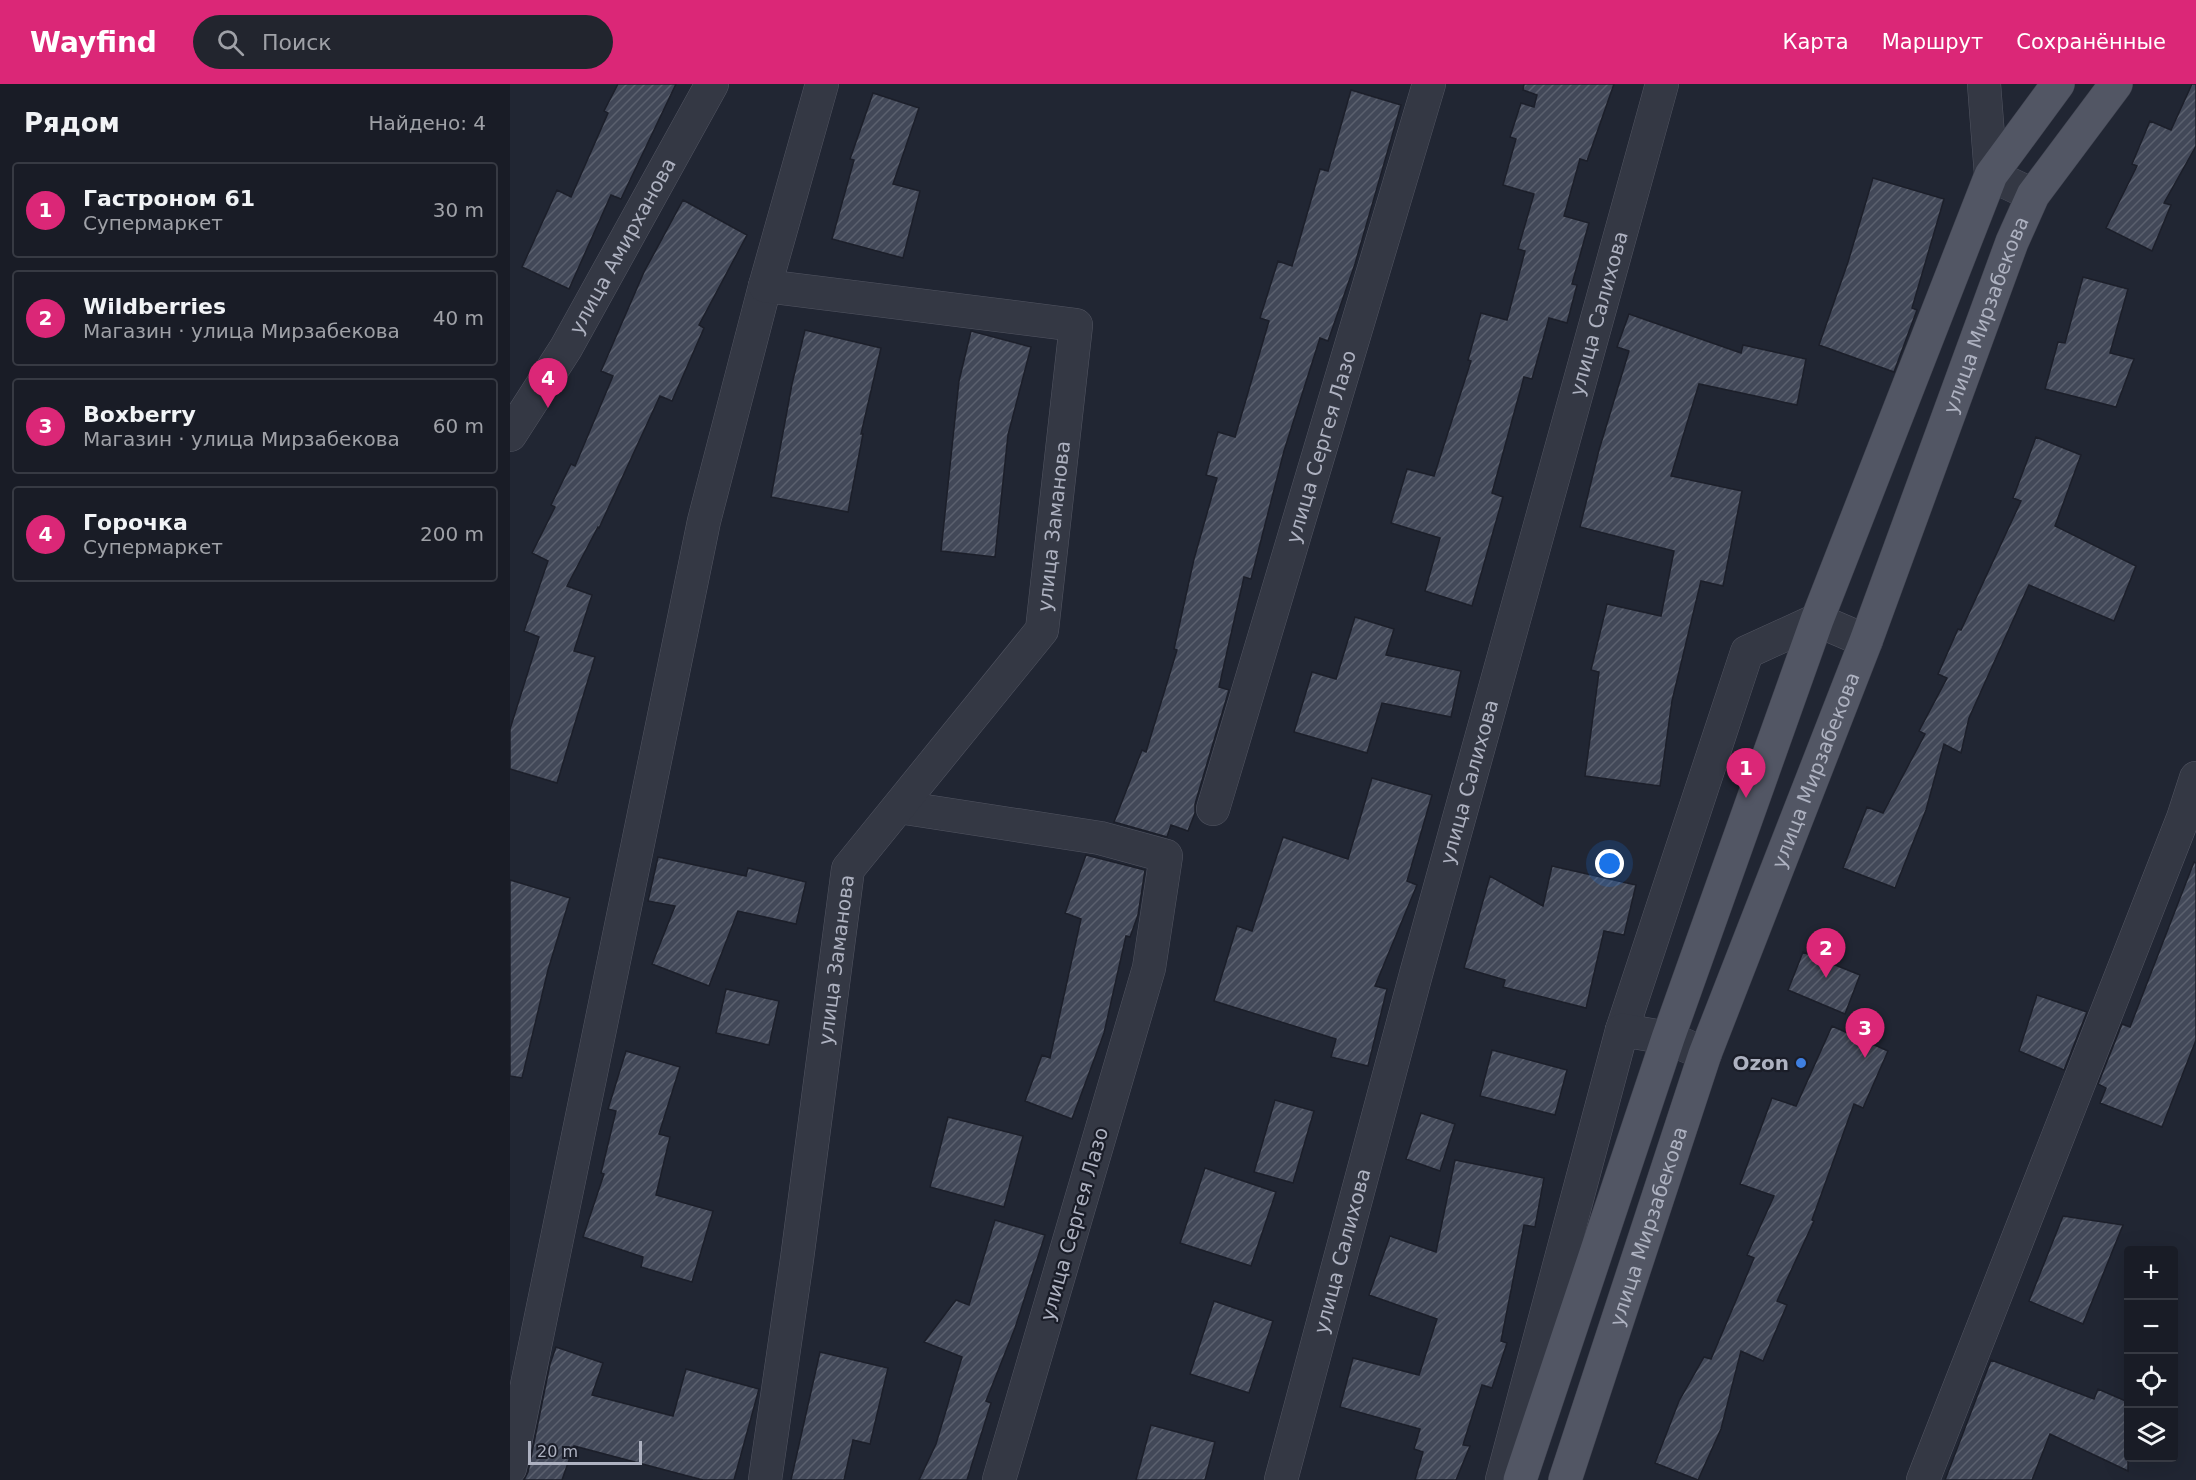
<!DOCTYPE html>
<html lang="ru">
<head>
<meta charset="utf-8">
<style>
  :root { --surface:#191c26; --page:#22252e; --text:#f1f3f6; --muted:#9fa1a7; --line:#373a43; --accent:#db2777 }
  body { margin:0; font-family:"DejaVu Sans",sans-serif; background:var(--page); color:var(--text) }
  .controls { position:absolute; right:18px; bottom:18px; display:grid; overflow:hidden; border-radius:6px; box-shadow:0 6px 24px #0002 }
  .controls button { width:54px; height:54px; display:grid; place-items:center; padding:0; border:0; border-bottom:2px solid var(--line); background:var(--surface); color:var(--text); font:30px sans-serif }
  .scale { position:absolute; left:18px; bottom:15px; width:114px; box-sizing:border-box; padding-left:6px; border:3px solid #aeb2c1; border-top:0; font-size:16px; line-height:21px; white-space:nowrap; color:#aeb2c1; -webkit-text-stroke:4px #1a1d28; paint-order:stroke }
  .you { position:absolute; left:1100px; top:780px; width:21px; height:21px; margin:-15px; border:4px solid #fff; border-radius:50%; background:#1a73e8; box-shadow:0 0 0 9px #1a73e833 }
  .badge { display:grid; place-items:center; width:39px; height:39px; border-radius:50%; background:var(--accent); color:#fff; font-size:20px; font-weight:700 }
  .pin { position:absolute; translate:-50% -50px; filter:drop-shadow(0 2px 3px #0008) }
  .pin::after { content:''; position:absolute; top:32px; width:21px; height:18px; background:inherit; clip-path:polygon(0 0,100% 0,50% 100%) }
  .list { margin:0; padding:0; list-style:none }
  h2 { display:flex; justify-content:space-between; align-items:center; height:78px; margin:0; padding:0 24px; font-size:26px }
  h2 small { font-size:20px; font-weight:400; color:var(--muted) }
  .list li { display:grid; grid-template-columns:39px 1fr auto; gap:18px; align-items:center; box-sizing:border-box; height:96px; margin:0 12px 12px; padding:0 12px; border:2px solid var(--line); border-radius:6px }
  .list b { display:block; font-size:22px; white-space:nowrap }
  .list p { margin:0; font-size:20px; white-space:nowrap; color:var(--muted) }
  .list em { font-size:20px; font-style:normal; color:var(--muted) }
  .icon { flex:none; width:33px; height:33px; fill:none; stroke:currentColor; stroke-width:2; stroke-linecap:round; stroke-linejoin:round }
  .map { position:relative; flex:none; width:1686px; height:1396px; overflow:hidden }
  header { display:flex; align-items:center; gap:36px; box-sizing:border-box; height:84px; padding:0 30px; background:var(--accent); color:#fff }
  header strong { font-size:28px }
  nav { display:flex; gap:33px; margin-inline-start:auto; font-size:21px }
  .search { width:420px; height:54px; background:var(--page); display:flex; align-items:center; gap:15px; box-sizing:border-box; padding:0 21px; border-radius:33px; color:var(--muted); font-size:22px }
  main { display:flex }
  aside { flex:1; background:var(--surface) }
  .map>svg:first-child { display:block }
  .building { fill:url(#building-hatch); stroke:#1c1f2a; stroke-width:1.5 }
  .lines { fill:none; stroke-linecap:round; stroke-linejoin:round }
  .minor-casing { stroke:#525562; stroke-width:34 }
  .major-casing { stroke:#3e414e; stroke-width:34 }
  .minor { stroke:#343844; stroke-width:33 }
  .major { stroke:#525664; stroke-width:33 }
  .shop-dot { fill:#3f7fe0; stroke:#1a1d28; stroke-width:2 }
  .labels { text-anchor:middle; stroke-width:4.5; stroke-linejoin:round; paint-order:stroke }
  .street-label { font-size:20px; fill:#aeb2c1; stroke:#1a1d28 }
  .poi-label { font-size:20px; font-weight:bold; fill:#aeb2c1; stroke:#1a1d28; text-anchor:end }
</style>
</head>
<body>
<header>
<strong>Wayfind</strong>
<div class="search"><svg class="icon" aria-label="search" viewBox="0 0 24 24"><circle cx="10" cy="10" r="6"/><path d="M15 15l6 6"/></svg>Поиск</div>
<nav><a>Карта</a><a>Маршрут</a><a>Сохранённые</a></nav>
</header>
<main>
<aside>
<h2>Рядом<small>Найдено: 4</small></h2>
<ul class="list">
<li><span class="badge">1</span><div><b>Гастроном 61</b><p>Супермаркет</p></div><em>30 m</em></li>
<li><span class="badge">2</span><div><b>Wildberries</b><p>Магазин · улица Мирзабекова</p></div><em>40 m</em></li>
<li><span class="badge">3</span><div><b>Boxberry</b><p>Магазин · улица Мирзабекова</p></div><em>60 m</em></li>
<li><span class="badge">4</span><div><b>Горочка</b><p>Супермаркет</p></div><em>200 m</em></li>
</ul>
</aside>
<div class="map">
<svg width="1686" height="1396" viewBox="0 0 1686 1396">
  <defs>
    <pattern id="building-hatch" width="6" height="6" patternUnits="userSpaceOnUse" patternTransform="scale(1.5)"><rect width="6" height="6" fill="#424858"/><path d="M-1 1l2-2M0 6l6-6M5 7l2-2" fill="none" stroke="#5b606e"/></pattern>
  </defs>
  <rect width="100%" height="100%" fill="#212633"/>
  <!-- building -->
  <path class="building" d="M 108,0 L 166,0 L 111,115 L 101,111 L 59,205 L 12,183 L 47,106 L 61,113 L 98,29 L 94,27 Z
    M 1014,0 L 1104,0 L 1077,77 L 1070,75 L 1054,132 L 1079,139 L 1062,200 L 1067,201 L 1057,239 L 1039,234 L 1022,295 L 1014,293 L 982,409 L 993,413 L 962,522 L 915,507 L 930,454 L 881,439 L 897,385 L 924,392 L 961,277 L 958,276 L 971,229 L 997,236 L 1015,167 L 1008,165 L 1024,110 L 993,101 L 1006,55 L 1000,53 L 1011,19 L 1024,23 L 1027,11 L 1013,6 Z
    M 1682,0 L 1686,0 L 1686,62 L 1654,119 L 1661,121 L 1642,167 L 1596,144 L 1627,82 L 1622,80 L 1640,37 L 1661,46 Z
    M 841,6 L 891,21 L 845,180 L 818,257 L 810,254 L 774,367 L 741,495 L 734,493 L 709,603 L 719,606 L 685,720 L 685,729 L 678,747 L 661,741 L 657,753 L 604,738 L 632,666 L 636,668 L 667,566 L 664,565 L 684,475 L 707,394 L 696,391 L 708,348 L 725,353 L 759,237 L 750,234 L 768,177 L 782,182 L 810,85 L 818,87 Z
    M 363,9 L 409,24 L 383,100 L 410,107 L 393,174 L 322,155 L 344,76 L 340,75 Z
    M 1363,94 L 1434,115 L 1402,224 L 1407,226 L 1384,288 L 1309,261 L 1338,178 Z
    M 173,116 L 237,151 L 189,241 L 194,244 L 162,317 L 150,312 L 89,444 L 88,443 L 57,502 L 82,511 L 64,567 L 85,573 L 47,699 L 0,685 L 0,645 L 29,553 L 14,547 L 38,477 L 22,469 L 45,423 L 41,421 L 61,380 L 65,382 L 103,292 L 91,287 L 134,188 Z
    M 1573,193 L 1618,205 L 1600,269 L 1624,275 L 1606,323 L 1535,305 L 1548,258 L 1555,259 Z
    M 1119,230 L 1231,269 L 1233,261 L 1296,275 L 1287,321 L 1189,300 L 1161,392 L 1232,407 L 1213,502 L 1191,497 L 1162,617 L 1150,702 L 1075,692 L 1089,588 L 1081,586 L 1097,520 L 1151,532 L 1164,467 L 1070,443 L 1089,366 L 1119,267 L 1107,263 Z
    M 295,246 L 371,264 L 351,350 L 353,350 L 338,428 L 261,413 L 282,300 Z
    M 461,247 L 521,263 L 498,351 L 485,473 L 431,467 L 449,297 Z
    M 1526,353 L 1571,371 L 1545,442 L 1626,482 L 1604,537 L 1519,501 L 1459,634 L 1451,669 L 1434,660 L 1416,726 L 1385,804 L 1333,784 L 1357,723 L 1373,729 L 1415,650 L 1409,647 L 1437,594 L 1428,590 L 1448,545 L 1451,546 L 1511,417 L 1503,414 Z
    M 845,533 L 884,545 L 876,571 L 951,587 L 941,633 L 872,619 L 857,669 L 784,648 L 802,588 L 826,595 Z
    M 862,694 L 922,711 L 897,797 L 907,801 L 865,902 L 877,905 L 858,982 L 821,973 L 826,955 L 704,917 L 727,842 L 742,847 L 773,753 L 838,775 Z
    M 576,771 L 635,786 L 628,831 L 620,853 L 616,852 L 594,949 L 562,1035 L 515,1017 L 532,971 L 540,974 L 571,835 L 555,829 Z
    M 148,773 L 236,792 L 238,784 L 296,798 L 286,840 L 228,827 L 199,902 L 142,880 L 165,822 L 138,817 Z
    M 1684,778 L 1686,779 L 1686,956 L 1652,1043 L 1590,1019 L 1596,1004 L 1588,1000 L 1612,940 L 1620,943 Z
    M 1042,782 L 1126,801 L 1114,851 L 1094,847 L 1076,924 L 993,903 L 995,896 L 954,884 L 980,792 L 1033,822 Z
    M 0,796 L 60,814 L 38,886 L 12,994 L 0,992 Z
    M 1293,868 L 1350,891 L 1335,930 L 1278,906 Z
    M 216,905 L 269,917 L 259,961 L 206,949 Z
    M 1527,911 L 1577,928 L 1554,986 L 1509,967 Z
    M 1322,942 L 1378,967 L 1353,1024 L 1344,1020 L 1302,1136 L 1304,1137 L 1267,1217 L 1277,1221 L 1253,1277 L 1231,1267 L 1211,1345 L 1188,1396 L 1145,1379 L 1169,1317 L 1194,1273 L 1201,1275 L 1244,1174 L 1237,1171 L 1264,1112 L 1230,1100 L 1262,1014 L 1286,1022 Z
    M 982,966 L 1057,986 L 1045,1031 L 970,1012 Z
    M 116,967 L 170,983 L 149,1050 L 160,1053 L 146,1111 L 203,1127 L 182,1198 L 131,1183 L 133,1173 L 73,1153 L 94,1090 L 91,1089 L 106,1027 L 98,1025 Z
    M 765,1016 L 804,1027 L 783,1099 L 744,1088 Z
    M 911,1029 L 945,1040 L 930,1087 L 896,1075 Z
    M 438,1033 L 513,1052 L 494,1123 L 420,1103 Z
    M 945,1076 L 1034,1094 L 1025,1143 L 1014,1141 L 991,1257 L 997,1259 L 982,1304 L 972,1301 L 953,1361 L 960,1362 L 946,1396 L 905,1396 L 913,1368 L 904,1365 L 910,1345 L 830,1323 L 843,1274 L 909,1291 L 927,1235 L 859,1211 L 880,1152 L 926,1168 Z
    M 695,1084 L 766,1108 L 741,1182 L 670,1159 Z
    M 1553,1132 L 1613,1141 L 1573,1240 L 1519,1217 Z
    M 485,1136 L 535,1151 L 505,1244 L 476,1317 L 481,1319 L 457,1396 L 409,1396 L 426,1360 L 452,1273 L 414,1258 L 446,1216 L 459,1221 Z
    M 704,1217 L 763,1237 L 739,1309 L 680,1290 Z
    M 46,1263 L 93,1279 L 82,1311 L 163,1332 L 176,1285 L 249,1305 L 224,1396 L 193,1396 L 64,1362 L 52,1396 L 14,1396 L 18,1388 L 40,1280 Z
    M 310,1268 L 378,1284 L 360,1360 L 343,1356 L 334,1396 L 281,1396 Z
    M 1481,1276 L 1584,1315 L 1588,1305 L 1618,1318 L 1618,1387 L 1540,1350 L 1522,1396 L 1435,1396 Z
    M 641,1341 L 705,1358 L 695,1396 L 626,1396 Z"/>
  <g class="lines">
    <!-- minor casing -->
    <g class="minor-casing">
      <g id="minor">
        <path d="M 1474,0 L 1481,91 L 1523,111"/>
        <path id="s1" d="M 0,351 L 56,264 L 202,0"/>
        <path d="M 389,723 L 590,754 L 656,772 L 639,884 L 489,1396"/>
        <path id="s2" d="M 703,725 L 919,0"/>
        <path d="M 1112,946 L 1237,568 L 1307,536 L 1356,557"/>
        <path d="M 0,1384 L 194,437 L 255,202"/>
        <path id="s3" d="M 255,1396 L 287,1175 L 338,785 L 532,546 L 566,241 L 255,202 L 312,0"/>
        <path id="s4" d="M 771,1396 L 906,890 L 1152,0"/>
        <path d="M 992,1396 L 1112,946 L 1158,954 L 1195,970"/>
        <path d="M 1413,1396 L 1673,734 L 1686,694"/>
      </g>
    </g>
    <!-- major casing -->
    <g class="major-casing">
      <g id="major">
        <path d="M 1010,1396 L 1158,954 L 1307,536 L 1481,91 L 1548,0"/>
        <path id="s5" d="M 1055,1396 L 1195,970 L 1356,557 L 1502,158 L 1523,111 L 1606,0"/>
      </g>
    </g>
    <!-- minor -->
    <use href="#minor" class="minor"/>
    <!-- major -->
    <use href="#major" class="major"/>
  </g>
  <!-- markers -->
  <circle class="shop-dot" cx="1291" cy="979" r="6"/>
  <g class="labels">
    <!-- street labels -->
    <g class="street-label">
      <text dy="7" stroke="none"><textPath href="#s1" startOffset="220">улица Амирханова</textPath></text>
      <text dy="7" stroke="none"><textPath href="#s4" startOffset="1209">улица Салихова</textPath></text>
      <text dy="7" stroke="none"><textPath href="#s5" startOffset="1239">улица Мирзабекова</textPath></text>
      <text dy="7" stroke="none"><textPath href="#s2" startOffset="378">улица Сергея Лазо</textPath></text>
      <text dy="7" stroke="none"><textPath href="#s3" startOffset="1029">улица Заманова</textPath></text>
      <text dy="7" stroke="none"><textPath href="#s5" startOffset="753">улица Мирзабекова</textPath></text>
      <text dy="7" stroke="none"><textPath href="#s4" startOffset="723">улица Салихова</textPath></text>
      <text dy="7" stroke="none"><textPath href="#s3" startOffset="525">улица Заманова</textPath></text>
      <text transform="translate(564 1140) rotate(-74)" y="7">улица Сергея Лазо</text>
      <text dy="7" stroke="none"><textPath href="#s5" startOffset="267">улица Мирзабекова</textPath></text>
      <text dy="7" stroke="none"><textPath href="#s4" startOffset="237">улица Салихова</textPath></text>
    </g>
    <!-- poi labels -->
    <g class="poi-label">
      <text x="1279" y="986">Ozon</text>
    </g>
  </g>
</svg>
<div class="controls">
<button>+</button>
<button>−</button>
<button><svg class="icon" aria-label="locate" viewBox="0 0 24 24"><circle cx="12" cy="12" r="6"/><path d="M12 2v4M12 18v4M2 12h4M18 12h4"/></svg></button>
<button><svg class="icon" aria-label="layers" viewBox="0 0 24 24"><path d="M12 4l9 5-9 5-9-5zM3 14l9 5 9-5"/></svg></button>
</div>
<div class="scale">20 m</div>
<div class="you"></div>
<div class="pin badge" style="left:1236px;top:714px">1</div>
<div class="pin badge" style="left:1316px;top:894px">2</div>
<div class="pin badge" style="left:1355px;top:974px">3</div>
<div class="pin badge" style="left:38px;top:324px">4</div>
</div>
</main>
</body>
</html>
